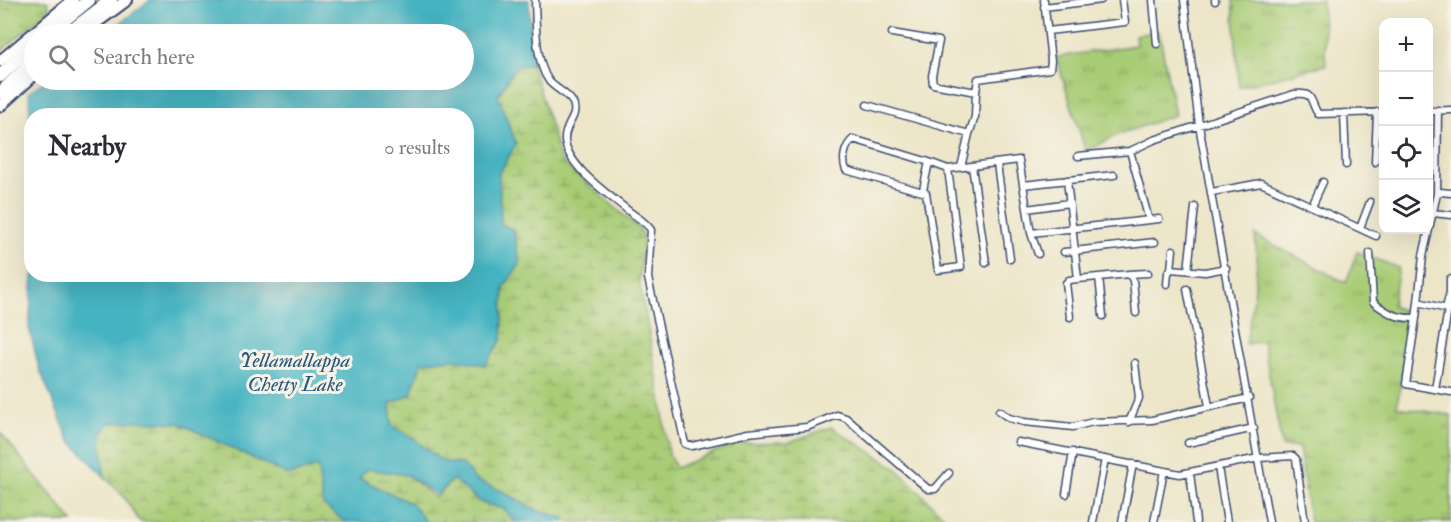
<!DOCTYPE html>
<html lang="en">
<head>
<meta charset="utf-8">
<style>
  :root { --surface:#fff; --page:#f2f2f3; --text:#2b2b33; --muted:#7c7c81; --line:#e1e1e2 }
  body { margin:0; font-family:"IM FELL Double Pica",serif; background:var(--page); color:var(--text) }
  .controls { position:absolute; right:18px; top:18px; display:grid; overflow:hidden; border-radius:12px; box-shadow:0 6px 24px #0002 }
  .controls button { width:54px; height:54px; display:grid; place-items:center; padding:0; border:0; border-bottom:2px solid var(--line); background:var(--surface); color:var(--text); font:30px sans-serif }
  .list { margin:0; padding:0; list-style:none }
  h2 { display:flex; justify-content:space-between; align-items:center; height:78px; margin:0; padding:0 24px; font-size:26px }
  h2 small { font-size:20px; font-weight:400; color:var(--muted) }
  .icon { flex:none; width:33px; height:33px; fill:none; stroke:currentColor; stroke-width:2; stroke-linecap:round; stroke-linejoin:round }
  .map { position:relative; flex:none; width:1451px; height:522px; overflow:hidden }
  .search { position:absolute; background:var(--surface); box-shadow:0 6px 24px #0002; left:24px; top:24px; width:450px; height:66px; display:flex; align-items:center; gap:15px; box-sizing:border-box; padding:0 21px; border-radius:33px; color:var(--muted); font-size:22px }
  .panel { position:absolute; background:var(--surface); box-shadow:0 6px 24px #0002; left:24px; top:108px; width:450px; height:174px; border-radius:24px }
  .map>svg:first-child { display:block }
  .grass { fill:url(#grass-tufts); stroke:#627e6a; stroke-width:1.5 }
  .wetland { fill:url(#wetland-marsh); stroke:#627e6a; stroke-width:1.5 }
  .water { fill:#45b3c1; stroke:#307190; stroke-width:1.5 }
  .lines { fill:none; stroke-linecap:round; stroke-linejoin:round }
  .street-casing { stroke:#3a4a6e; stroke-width:9 }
  .primary-casing { stroke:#3a4a6e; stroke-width:14 }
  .highway-casing { stroke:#3a4a6e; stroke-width:15 }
  .street { stroke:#fff; stroke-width:6 }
  .primary { stroke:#fff; stroke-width:10 }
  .highway { stroke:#fff; stroke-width:12 }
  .labels { text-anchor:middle; stroke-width:6; stroke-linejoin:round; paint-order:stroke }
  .water-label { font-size:21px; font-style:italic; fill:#28577c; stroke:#f7f3e8 }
</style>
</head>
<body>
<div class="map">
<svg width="1451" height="522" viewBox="0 0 1451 522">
  <defs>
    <pattern id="grass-tufts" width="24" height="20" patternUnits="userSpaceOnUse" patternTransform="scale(1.5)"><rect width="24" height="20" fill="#a9cc76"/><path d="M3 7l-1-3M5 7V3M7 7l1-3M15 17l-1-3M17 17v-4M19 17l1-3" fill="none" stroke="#89a664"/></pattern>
    <pattern id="wetland-marsh" width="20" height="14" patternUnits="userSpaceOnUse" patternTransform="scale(1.5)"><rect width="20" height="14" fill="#a9cc76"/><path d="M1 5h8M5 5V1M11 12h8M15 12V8" fill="none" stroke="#89a664"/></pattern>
  </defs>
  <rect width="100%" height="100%" fill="#f7f3e8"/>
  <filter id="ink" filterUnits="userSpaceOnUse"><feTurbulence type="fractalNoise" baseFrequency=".0167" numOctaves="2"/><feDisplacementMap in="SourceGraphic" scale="12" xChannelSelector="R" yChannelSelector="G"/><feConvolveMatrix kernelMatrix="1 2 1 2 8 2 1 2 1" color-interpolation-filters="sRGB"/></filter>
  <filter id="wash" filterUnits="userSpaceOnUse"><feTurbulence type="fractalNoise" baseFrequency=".008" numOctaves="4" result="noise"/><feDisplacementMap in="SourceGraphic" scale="24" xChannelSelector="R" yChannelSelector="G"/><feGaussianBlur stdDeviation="1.35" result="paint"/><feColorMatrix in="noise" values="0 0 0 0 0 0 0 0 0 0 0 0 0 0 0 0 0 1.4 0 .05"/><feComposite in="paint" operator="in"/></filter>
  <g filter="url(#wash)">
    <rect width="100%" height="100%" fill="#ece5c7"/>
    <!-- grass -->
    <path class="grass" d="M 0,0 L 47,0 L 50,9 L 0,52 Z
      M 1233,0 L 1322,0 L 1326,65 L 1239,87 Z
      M 1159,31 L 1175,115 L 1117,135 L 1086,152 L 1056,57 L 1136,45 L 1135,35 Z
      M 1255,235 L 1346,283 L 1357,252 L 1399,268 L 1392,306 L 1411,314 L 1397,407 L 1451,415 L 1451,522 L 1310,522 L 1299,447 L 1282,447 L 1263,341 L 1246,344 L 1254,297 L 1257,259 Z
      M 0,432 L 73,522 L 0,522 Z"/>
    <!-- wetland -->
    <path class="wetland" d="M 532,64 L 561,161 L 640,229 L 644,239 L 639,281 L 661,398 L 668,453 L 676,468 L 736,443 L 789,442 L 831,427 L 895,467 L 949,522 L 565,522 L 565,518 L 538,511 L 502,491 L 475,480 L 463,464 L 443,462 L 413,438 L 392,426 L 390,404 L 410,395 L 422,362 L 454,359 L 485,365 L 502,339 L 504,287 L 520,264 L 514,230 L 501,224 L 499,173 L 516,144 L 498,96 L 515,66 Z
      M 139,421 L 179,423 L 288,475 L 318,467 L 323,505 L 346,522 L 140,522 L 124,497 L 104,476 L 101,434 L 110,423 Z
      M 367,469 L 407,475 L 436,498 L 453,479 L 481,503 L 504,509 L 515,522 L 426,522 L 412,504 L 358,477 Z"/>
    <!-- water -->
    <path class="water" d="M 150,0 L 529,0 L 532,64 L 515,67 L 498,96 L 516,144 L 499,173 L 501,224 L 513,230 L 520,264 L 504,287 L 502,339 L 485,365 L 454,359 L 422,362 L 410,395 L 390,404 L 392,426 L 413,438 L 443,462 L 463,464 L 475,480 L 502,491 L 538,511 L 565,518 L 564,522 L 515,522 L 504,509 L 481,502 L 453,479 L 437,495 L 407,475 L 367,469 L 359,478 L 412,504 L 426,522 L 346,522 L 323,505 L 318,467 L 288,475 L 179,423 L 139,421 L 110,423 L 101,434 L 104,476 L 69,439 L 39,368 L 29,327 L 33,275 L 466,274 L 466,116 L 32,116 L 31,141 L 29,92 L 46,80 L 464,80 L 464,34 L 106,34 Z"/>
  </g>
  <g filter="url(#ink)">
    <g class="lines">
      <!-- street casing -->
      <g class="street-casing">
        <path id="street" d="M 535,0 C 536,23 535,62 549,81 C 555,89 568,93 573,103 C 582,124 545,129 581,170 C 595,186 613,198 630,212 C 637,217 646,222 651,230 L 648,278 L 685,444 L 692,446 L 748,433 L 807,427 L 837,415 L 846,418 L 928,489 L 935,489 L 949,473
          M 1153,0 L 1157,44
          M 1184,0 L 1199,125 L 1269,522
          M 1215,0 L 1215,1
          M 1044,7 L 1101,0
          M 1048,31 L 1125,22 L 1122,0
          M 892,33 L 939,41 L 932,76 L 933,84 L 976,92 L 978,79 L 1050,69 L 1051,61 L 1044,0
          M 867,105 L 969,134
          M 1438,110 L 1437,194 L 1423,256 L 1418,302 L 1451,310
          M 1428,111 L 1451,110
          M 1344,113 L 1346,165
          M 1130,151 L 1149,220
          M 1078,156 L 1130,151 L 1154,140 L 1294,94 C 1315,92 1309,100 1318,114 L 1384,112
          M 929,162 L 948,169 L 1019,160 L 1027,209 L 1069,203
          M 1375,162 L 1377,112
          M 997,164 L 1010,259
          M 972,166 L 986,263
          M 961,167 L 969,134 L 975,117 L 976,92
          M 1067,180 L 1078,279 L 1069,280 L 1066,283 L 1070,317
          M 1023,185 L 1114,175
          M 923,190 L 929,162 L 853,139 C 844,147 842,160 846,170 L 926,193 L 938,270 L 961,267 L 948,169
          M 1212,192 L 1261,183 L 1376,236
          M 1437,194 L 1440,192 L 1451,193
          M 1312,206 L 1323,182
          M 1027,209 L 1031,233 L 1038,254
          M 1433,213 L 1451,215
          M 1360,228 L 1370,202
          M 1031,233 L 1159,219
          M 1064,252 L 1155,242
          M 1370,253 L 1373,302 C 1387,313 1398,319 1416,318 L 1418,302
          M 1171,269 L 1173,250
          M 1188,270 L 1195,207
          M 1129,274 L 1148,273
          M 1099,277 L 1103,316
          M 1078,279 L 1129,274 L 1133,280 L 1136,313
          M 1167,284 L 1168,273 L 1171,269 L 1205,272 L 1226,268
          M 1187,289 L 1209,406
          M 1446,308 L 1450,292 L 1450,279
          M 1416,318 L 1406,384 L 1451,392
          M 1435,389 L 1448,309
          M 999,411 L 1009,418 L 1024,422 L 1073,427 L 1093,422 L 1152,420 L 1249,398
          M 1129,422 L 1139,398 L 1135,363
          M 1018,442 L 1180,474 L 1259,458 L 1293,456 L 1296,459 L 1305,522
          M 1188,443 L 1254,428
          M 1218,467 L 1227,522
          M 1190,473 L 1196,522
          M 1066,494 L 1073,452
          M 1093,522 L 1105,459
          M 1122,522 L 1133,464
          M 1154,522 L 1164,471"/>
      </g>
      <!-- primary casing -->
      <g class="primary-casing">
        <path id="primary" d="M 81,34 L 127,0
          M 0,61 L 73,0
          M 0,106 L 34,75"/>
      </g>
      <!-- highway casing -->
      <g class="highway-casing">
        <path id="highway" d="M 47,34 L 89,0
          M 67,34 L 111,0
          M 0,76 L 34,45
          M 0,93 L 34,61"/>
      </g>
      <!-- street -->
      <use href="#street" class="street"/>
      <!-- primary -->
      <use href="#primary" class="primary"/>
      <!-- highway -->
      <use href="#highway" class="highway"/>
    </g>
  </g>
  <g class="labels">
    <!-- water labels -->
    <g class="water-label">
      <text x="295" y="367">Yellamallappa<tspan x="295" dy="24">Chetty Lake</tspan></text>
    </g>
  </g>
</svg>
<div class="controls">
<button>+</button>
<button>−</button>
<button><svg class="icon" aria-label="locate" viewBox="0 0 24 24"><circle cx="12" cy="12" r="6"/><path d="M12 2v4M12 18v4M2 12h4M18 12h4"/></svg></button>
<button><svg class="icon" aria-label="layers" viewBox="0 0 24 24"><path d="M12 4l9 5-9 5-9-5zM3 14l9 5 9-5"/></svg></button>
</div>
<div class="search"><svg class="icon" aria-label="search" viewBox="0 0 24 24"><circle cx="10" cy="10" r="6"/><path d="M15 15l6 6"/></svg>Search here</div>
<section class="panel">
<h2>Nearby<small>0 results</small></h2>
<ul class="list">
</ul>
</section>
</div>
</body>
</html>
